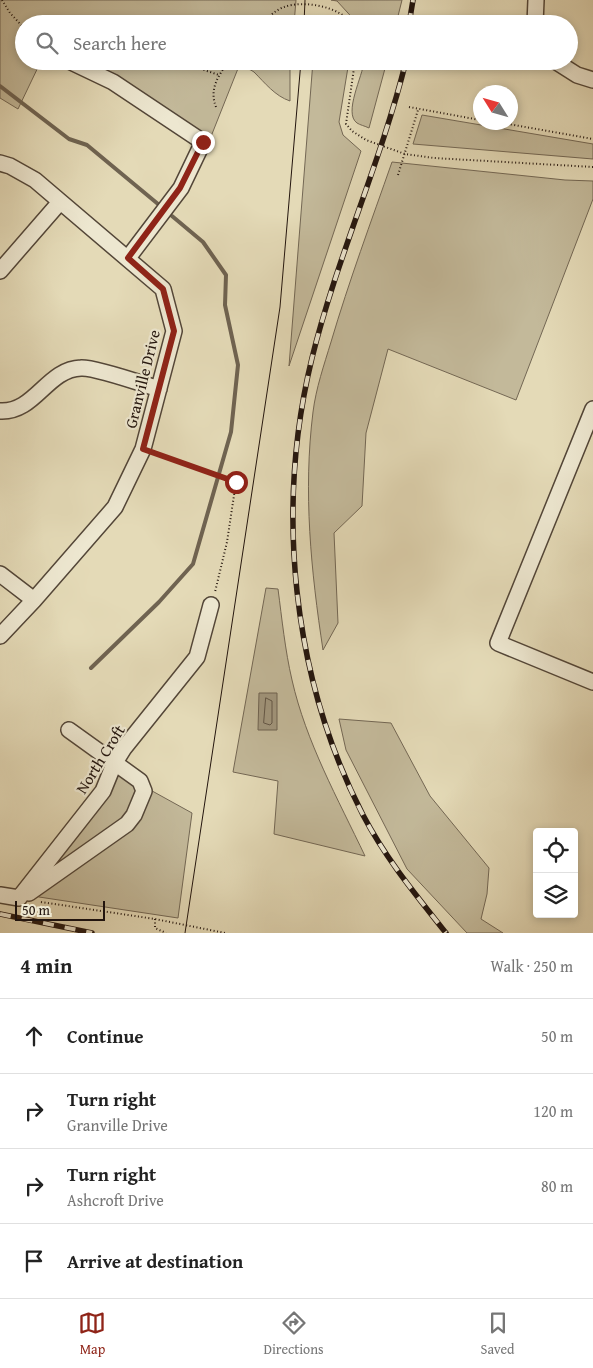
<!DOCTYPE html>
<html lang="en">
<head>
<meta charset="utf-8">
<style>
  :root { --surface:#fff; --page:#f6f6f6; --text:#222; --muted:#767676; --line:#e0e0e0; --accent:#8f2418 }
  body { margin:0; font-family:"Gentium Book Plus",serif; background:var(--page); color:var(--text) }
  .controls { position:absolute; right:15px; bottom:15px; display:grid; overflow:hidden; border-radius:5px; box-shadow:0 2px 8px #0003 }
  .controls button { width:45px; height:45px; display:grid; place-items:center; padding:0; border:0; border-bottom:1px solid var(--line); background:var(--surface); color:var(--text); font:25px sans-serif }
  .compass { position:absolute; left:473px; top:85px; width:45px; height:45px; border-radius:50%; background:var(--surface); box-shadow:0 2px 8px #0003; rotate:307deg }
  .scale { position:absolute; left:15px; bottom:12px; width:90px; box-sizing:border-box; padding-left:5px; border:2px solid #23150e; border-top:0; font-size:14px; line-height:18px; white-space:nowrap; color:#23150e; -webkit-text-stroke:4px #ede7d0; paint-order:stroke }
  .stop { position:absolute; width:15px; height:15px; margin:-11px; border:4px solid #8f2418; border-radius:50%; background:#fff }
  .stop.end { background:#8f2418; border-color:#fff; box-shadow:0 1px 5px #0008 }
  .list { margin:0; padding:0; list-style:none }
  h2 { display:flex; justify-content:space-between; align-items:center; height:65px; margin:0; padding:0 20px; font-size:21px }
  h2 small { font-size:16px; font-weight:400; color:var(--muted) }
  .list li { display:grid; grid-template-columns:32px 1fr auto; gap:15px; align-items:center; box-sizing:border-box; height:75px; padding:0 20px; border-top:1px solid var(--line) }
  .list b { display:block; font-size:19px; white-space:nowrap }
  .list p { margin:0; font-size:16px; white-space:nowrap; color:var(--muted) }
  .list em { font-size:16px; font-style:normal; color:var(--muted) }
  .icon { flex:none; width:28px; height:28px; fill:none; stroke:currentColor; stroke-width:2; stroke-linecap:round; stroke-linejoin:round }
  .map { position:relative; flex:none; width:593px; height:933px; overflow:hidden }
  .search { position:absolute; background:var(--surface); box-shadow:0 2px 8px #0003; left:15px; right:15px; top:15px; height:55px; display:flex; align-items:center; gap:12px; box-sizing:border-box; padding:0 18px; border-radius:28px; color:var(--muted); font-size:19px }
  .sheet { height:365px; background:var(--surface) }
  nav { display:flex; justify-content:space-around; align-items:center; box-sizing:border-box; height:70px; border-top:1px solid var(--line); background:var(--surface); font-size:14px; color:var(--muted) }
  nav a { display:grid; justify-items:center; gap:2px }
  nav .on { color:var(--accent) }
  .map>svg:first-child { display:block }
  .green { fill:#c3b99a; stroke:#736754 }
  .water { fill:#a2977e; stroke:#6f6351 }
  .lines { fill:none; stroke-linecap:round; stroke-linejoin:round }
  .shore { stroke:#625646; stroke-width:1 }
  .stream { stroke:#6f6351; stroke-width:4 }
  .minor-casing { stroke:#534638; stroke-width:18 }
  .path { stroke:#23150e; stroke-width:2; stroke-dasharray:1 2.5; stroke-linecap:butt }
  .minor { stroke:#ede7d0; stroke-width:15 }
  .tram { stroke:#23150e; stroke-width:1 }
  .rail-casing { stroke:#23150e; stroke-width:5.5 }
  .rail { stroke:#ede7d0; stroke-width:4; stroke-dasharray:11; stroke-linecap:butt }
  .route { stroke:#8f2418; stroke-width:6 }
  .labels { text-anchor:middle; stroke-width:4.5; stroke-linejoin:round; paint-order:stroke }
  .street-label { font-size:16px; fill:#23150e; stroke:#ede7d0 }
</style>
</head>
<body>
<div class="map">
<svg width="593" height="933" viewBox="0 0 593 933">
  <rect width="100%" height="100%" fill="#e4dab7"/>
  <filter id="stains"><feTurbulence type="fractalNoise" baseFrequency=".004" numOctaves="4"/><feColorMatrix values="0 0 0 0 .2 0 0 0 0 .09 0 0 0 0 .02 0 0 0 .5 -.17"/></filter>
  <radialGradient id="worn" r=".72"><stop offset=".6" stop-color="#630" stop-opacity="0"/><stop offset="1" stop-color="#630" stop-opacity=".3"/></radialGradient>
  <!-- green -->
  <path class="green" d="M 0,0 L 296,0 L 294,24 L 24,24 L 24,61 L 41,61 L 18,109 L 0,98 Z
    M 331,0 L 402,0 L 396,24 L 358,24 L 337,1 Z
    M 85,61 L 290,61 L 290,101 C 275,96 265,83 254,72 C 251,69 243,68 239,66 L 210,139 L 151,100 Z
    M 313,61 L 349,61 L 339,122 L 343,135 L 361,151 L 289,366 Z
    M 364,61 L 387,61 L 369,128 C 365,126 360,125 357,123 C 343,113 363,76 364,61 Z
    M 422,115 L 593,144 L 593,159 L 413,144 Z
    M 392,162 L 565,180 L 593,181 L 593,199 L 516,400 L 388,349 L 366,433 L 362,506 L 334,533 L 338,623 L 323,650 C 311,571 303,492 313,412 C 316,388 324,365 331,342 C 349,281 371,222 392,162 Z
    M 266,588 L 278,589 C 282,619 285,650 292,680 C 306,742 338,799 365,856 L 274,834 L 278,781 L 233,772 Z
    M 339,719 L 391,723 L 430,796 L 489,868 L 487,894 L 481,919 L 503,933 L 467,933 L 407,869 L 346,750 Z
    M 116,771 L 192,813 L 178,918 L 39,897 L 28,892 Z"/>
  <!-- water -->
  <path class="water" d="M 259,693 L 277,693 L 277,730 L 258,730 Z"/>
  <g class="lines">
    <!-- shore -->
    <path class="shore" d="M 266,698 L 272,701 L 272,723 L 270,725 L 264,723 Z"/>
    <!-- stream -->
    <path class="stream" d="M 0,86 L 69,139 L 87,145 L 158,204
      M 91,668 L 159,602 L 193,564 L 231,432 L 238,365 L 225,305 L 226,275 L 203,242 L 172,216"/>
    <!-- minor casing -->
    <g class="minor-casing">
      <path id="minor" d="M 535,24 L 536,0
        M 69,61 L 113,82 L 203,142 L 181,188 L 128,258
        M 555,61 L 577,75 L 593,80
        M 0,163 L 10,166 L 35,180 L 163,289 L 174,331 L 143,449 L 115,507 L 34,600 L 0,636
        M 0,271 L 60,202
        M 593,409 L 498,643 L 593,682
        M 0,411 C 35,413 47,369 81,368 C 95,367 143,384 159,389
        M 0,574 L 34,600
        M 29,893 L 127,824 L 134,815 L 144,791 L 140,781 L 69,730
        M 0,895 L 19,898
        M 19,898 L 103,791 L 114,764 L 124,748 L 197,657 L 211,605"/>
    </g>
    <!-- path -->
    <path class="path" d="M 2,0 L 10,13 L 24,28
      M 262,24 C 268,18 275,10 284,7 C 302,0 341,6 351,24
      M 177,61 L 219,75
      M 355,61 L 346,124 L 352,131 L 366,140 L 405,154 L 434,158 L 593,167
      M 216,107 C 209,89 218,76 229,61
      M 409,107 L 480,120
      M 497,122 L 593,139
      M 398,175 L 418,110
      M 155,453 L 236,482 L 227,542 L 215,592
      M 41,902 L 155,919 L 225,933
      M 155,919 L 155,928 L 166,933"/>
    <!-- minor -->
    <use href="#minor" class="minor"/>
    <!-- tram -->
    <path class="tram" d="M 304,24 L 305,0
      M 185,933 L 280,307 L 301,61"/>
    <!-- rail casing -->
    <g class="rail-casing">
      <path id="rail" d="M 409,24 L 413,0
        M 406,61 C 381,162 337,257 312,358 C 275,509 292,677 363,815 C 386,859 416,895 446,933
        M 0,914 L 92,933"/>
    </g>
    <!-- rail -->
    <use href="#rail" class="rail"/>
  </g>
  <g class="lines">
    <!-- route -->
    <path class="route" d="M 203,142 L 180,188 L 128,258 L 163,289 L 174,331 L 143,449 L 236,482"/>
  </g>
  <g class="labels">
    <!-- street labels -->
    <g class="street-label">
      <text transform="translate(142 379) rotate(-76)" y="6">Granville Drive</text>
      <text transform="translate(100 759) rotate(-58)" y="6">North Croft</text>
    </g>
  </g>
  <rect width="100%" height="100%" filter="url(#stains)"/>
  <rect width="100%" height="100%" fill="url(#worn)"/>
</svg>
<div class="controls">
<button><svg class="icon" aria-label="locate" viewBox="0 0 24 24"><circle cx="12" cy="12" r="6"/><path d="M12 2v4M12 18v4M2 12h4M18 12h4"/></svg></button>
<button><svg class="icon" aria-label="layers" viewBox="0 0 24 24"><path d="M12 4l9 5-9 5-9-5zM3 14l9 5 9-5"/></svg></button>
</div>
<svg class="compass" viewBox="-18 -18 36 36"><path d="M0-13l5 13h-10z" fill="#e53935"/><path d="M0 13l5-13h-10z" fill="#767676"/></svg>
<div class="scale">50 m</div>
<div class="stop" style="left:236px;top:482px"></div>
<div class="stop end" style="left:203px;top:142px"></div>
<div class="search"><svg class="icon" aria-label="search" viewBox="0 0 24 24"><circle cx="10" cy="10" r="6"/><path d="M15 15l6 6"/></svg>Search here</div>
</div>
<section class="sheet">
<h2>4 min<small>Walk · 250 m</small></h2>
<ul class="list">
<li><svg class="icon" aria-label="ahead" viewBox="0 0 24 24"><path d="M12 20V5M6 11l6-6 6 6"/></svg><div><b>Continue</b></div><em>50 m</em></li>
<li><svg class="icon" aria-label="right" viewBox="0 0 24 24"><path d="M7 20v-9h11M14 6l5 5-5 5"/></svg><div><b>Turn right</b><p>Granville Drive</p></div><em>120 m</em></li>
<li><svg class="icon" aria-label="right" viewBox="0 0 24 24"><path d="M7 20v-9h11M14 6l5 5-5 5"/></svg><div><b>Turn right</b><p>Ashcroft Drive</p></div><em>80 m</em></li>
<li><svg class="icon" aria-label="arrive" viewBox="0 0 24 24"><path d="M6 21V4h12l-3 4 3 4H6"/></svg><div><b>Arrive at destination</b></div></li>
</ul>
</section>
<nav>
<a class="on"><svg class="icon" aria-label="map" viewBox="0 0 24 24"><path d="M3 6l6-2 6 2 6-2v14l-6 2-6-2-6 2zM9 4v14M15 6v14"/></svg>Map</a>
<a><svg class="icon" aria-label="directions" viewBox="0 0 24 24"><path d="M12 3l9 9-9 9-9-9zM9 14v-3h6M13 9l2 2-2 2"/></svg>Directions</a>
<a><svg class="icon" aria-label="saved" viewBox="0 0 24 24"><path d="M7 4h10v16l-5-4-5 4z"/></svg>Saved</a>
</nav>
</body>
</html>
